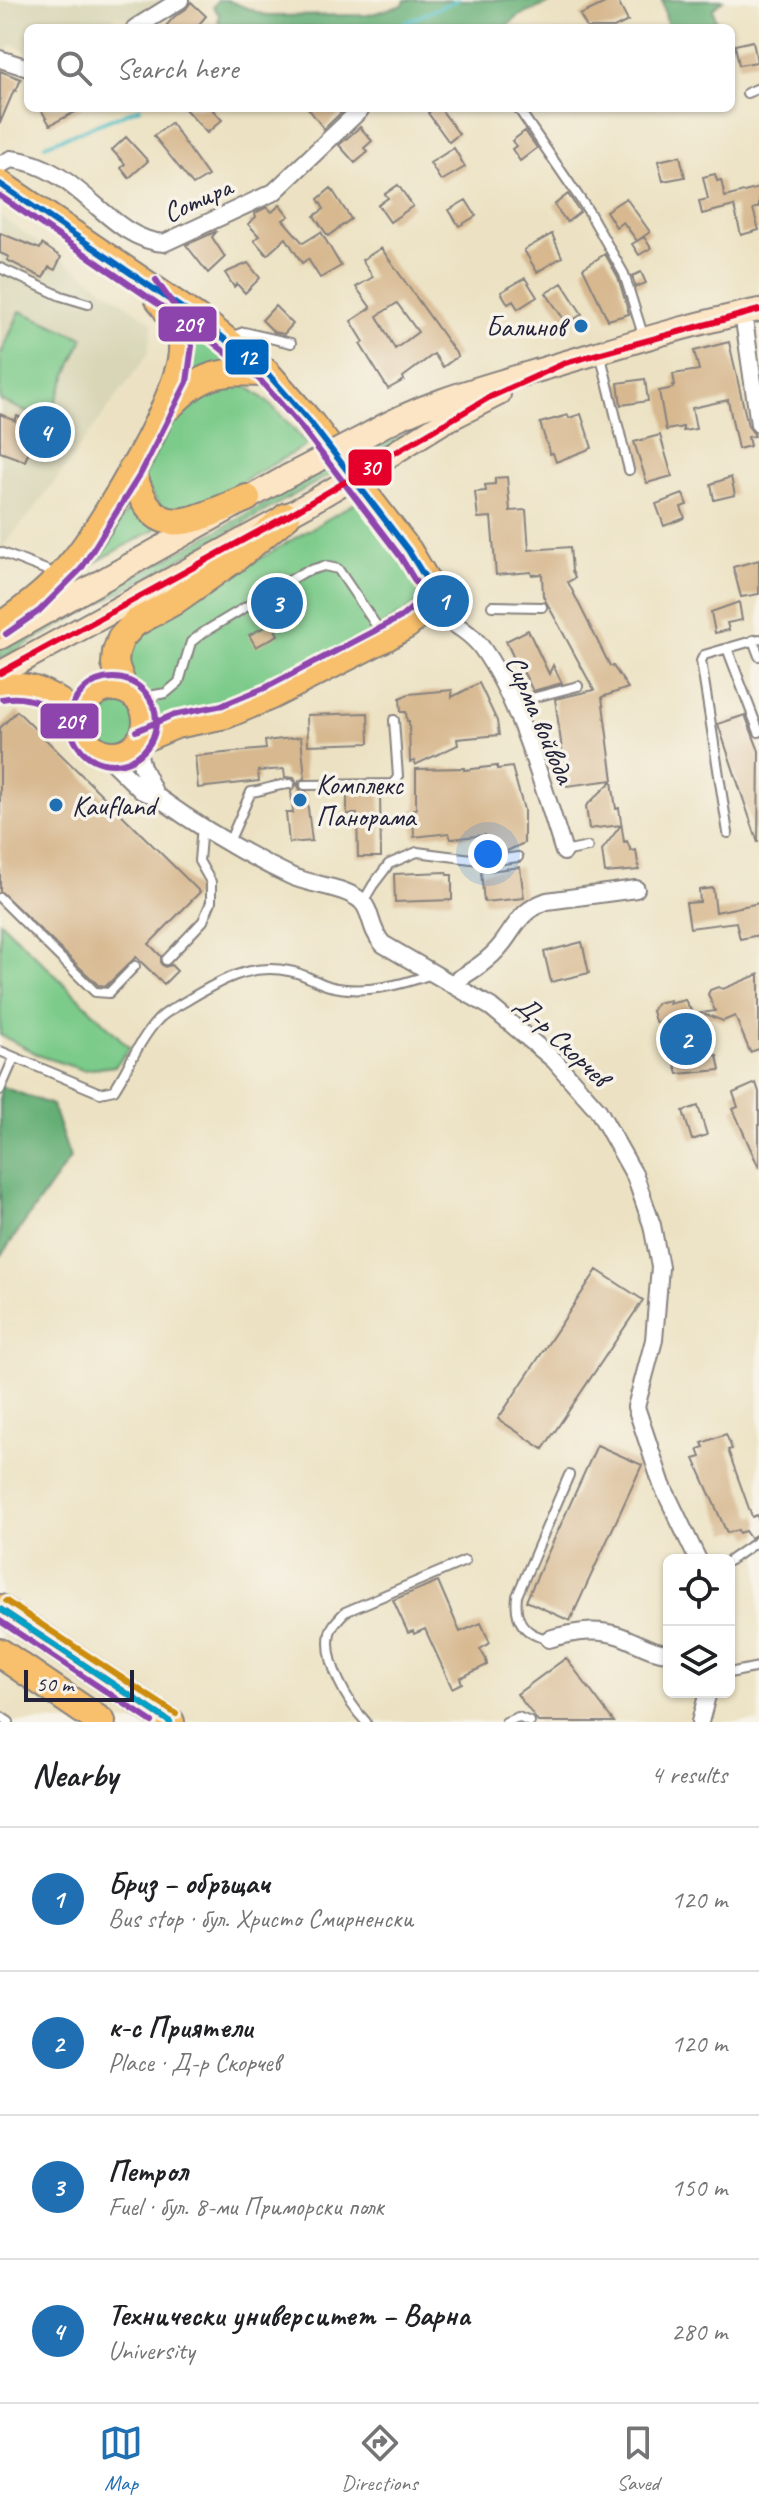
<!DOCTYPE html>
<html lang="en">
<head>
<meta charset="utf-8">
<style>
  :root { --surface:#fff; --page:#f2f2f2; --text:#202124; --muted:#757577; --line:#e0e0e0; --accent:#1f6fb2 }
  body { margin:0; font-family:Caveat,sans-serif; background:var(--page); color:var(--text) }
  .controls { position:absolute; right:24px; bottom:24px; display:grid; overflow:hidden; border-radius:12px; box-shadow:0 2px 6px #0004 }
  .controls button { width:72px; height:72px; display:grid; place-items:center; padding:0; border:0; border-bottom:2px solid var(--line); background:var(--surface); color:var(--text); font:40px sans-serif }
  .scale { position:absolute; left:24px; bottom:20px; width:110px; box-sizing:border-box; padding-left:8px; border:4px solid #22223b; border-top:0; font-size:22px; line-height:28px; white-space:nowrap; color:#22223b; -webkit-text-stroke:6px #f7f3e8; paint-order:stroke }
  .you { position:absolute; left:488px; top:854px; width:28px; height:28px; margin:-20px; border:6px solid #fff; border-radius:50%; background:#1a73e8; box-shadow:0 0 0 12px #1a73e833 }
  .badge { display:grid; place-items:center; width:52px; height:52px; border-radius:50%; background:var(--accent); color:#fff; font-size:26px; font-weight:700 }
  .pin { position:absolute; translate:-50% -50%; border:4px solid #fff; box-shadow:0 2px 8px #0006 }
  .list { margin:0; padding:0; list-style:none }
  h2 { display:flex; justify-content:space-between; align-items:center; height:104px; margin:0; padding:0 32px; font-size:34px }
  h2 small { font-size:26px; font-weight:400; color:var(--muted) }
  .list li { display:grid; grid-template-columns:52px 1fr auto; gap:24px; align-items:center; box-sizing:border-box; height:144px; padding:0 32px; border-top:2px solid var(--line) }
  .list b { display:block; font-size:30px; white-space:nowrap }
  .list p { margin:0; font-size:26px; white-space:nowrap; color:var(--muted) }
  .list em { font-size:26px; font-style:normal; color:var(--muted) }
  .icon { flex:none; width:44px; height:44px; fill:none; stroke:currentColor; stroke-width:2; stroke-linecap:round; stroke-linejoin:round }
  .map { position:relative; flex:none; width:759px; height:1722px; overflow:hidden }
  .search { position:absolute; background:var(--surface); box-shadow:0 2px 6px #0004; left:24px; right:24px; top:24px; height:88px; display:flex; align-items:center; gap:20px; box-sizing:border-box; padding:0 28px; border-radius:12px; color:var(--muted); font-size:30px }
  .sheet { height:680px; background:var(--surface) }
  nav { display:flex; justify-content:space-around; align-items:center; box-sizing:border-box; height:112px; border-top:2px solid var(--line); background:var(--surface); font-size:22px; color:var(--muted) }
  nav a { display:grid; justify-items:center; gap:4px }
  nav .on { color:var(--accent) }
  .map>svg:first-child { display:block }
  .built { fill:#d8d6b6 }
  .green { fill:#7ccb8a; stroke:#4f7662; stroke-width:2 }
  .forest { fill:#65af76; stroke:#446858; stroke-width:2 }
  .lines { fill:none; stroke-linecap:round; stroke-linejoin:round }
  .stream { stroke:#50bec6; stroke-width:4 }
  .building { fill:#d7b88f; fill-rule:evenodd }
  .lane-casing { stroke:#87827f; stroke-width:12 }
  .street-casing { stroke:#87827f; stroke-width:20 }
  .secondary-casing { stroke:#87827f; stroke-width:26 }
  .primary-casing { stroke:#87827f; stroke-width:30 }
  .highway-casing { stroke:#87827f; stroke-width:32 }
  .lane { stroke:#fff; stroke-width:8 }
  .street { stroke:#fff; stroke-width:16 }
  .secondary { stroke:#fce5c4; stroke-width:22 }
  .primary { stroke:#f8bf6c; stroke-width:26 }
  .highway { stroke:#f8bf6c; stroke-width:28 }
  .secondary-bridge-casing { stroke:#87827f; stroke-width:26; stroke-linecap:butt }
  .secondary-bridge { stroke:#fce5c4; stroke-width:22 }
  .bus-1-casing { stroke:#f7f3e8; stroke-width:12 }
  .bus-2-casing { stroke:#f7f3e8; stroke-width:12 }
  .bus-3-casing { stroke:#f7f3e8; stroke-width:12 }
  .bus-4-casing { stroke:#f7f3e8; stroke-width:12 }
  .bus-5-casing { stroke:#f7f3e8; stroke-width:12 }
  .bus-1 { stroke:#0065bd; stroke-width:6 }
  .bus-2 { stroke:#8e44ad; stroke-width:6 }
  .bus-3 { stroke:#e4002b; stroke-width:6 }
  .bus-4 { stroke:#02a2c7; stroke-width:6 }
  .bus-5 { stroke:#cc8c0c; stroke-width:6 }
  .poi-dot { fill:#1f6fb2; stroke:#f7f3e8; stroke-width:3 }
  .labels { text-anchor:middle; stroke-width:7; stroke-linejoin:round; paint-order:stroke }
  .street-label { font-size:28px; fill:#22223b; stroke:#f7f3e8 }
  .poi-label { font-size:28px; fill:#22223b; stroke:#f7f3e8; text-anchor:start }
  .line-badge { stroke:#f7f3e8; stroke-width:3 }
  .badge-label { font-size:22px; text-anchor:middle; font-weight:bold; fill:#fff }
</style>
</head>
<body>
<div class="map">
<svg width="759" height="1722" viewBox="0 0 759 1722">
  <rect width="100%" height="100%" fill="#f7f3e8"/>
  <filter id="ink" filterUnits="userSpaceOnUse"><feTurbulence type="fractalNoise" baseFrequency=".0125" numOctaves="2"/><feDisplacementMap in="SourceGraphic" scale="16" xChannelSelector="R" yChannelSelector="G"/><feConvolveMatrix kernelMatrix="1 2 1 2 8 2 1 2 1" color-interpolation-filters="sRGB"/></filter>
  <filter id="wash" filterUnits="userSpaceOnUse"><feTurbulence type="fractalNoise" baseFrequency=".006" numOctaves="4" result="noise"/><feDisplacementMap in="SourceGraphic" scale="32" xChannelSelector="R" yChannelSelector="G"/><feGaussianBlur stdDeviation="1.8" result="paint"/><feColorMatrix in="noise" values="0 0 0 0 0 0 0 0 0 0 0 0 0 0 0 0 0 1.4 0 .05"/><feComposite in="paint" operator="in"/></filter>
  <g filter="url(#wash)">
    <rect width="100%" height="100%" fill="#ece2c3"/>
    <!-- built -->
    <path class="built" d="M 0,0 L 164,0 L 134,20 L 118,15 L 96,28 L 28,28 L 28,52 L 13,44 L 2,53 L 0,51 Z
      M 0,216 L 153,323 L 148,354 L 33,511 L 0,549 Z"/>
    <!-- green -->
    <path class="green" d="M 20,311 L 83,338 L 47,421 L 0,400 L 0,356 Z
      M 176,326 L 211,328 L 267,373 L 188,387 Z
      M 227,377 C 262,390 283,417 307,445 L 195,508 L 165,514 L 142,479 L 177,412 Z
      M 401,436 L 406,439 L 326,477 L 0,659 L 0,652 L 323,472 Z
      M 367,496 L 430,595 L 271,696 L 160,718 L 144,708 C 152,741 119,767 90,745 C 72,723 82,693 110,688 L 116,652 L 236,558 L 252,563 Z
      M 133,503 L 156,529 L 90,565 Z
      M 0,921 L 130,1048 L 115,1066 L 83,1070 L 43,1057 L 0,1035 Z"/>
    <!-- forest -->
    <path class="forest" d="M 218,0 L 227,0 L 267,16 L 368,15 L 403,5 L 405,0 L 556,0 L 517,17 L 505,28 L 218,28 L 219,14 L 213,7 Z
      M 662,0 L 723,0 L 713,9 L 718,28 L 668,28 Z
      M 0,1086 L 52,1105 L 70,1158 L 0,1257 Z"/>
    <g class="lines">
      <!-- stream -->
      <path class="stream" d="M 393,28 L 457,0
        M 45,145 L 140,108"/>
    </g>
    <g id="blocks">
      <!-- building -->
      <path class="building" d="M 611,0 L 617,0 L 628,21 L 614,28 L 587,28 L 580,15 Z
        M 191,2 L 206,16 L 196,28 L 164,28 L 174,17 L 186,9 Z
        M 753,41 L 757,62 L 739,65 L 735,45 Z
        M 0,71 L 21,79 L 16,91 L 14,90 L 0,123 Z
        M 40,108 L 83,108 L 50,125 Z
        M 184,108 L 211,108 L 222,120 L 207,133 Z
        M 308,108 L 346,108 L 324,129 Z
        M 435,108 L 440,108 L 459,134 L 449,142 L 428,113 Z
        M 171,123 L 208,176 L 193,185 L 154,136 Z
        M 360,127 L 372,141 L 364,148 L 368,152 L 355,163 L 339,145 Z
        M 525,131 L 537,148 L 520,161 L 512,149 L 516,146 L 512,141 Z
        M 126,137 L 148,161 L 129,178 L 121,168 L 125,164 L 112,150 Z
        M 454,148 L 465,167 L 441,181 L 430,163 Z
        M 680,156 L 685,177 L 663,181 L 658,161 Z
        M 715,174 L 717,181 L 721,180 L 725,197 L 759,188 L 759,207 L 753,209 L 759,230 L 741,235 L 734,206 L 702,214 L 699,201 L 708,199 L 703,177 Z
        M 398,185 L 413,206 L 390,222 L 378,205 L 388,198 L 385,194 Z
        M 331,188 L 351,219 L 328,236 L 314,216 L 324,209 L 318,199 Z
        M 568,194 L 580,212 L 567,222 L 554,205 Z
        M 626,198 L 650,232 L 637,241 L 644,237 L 651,248 L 639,255 L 632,244 L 637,241 L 623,222 L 616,227 L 606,211 Z
        M 466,200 L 476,216 L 459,226 L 449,210 Z
        M 280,205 L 289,216 L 283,220 L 303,243 L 321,232 L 341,266 L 320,278 L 308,259 L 302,263 L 286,238 L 267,255 L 254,240 L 259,236 L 248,224 L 256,217 L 255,213 L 267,207 L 272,212 Z
        M 217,231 L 212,237 L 225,257 L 208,273 L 186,245 Z
        M 0,233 L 40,249 L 42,244 L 61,257 L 55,270 L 49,267 L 43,278 L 7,260 L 9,257 L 0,253 Z
        M 552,234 L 562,257 L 537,272 L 524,250 Z
        M 381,248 L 458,356 L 443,367 L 434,354 L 403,377 L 404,380 L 388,389 L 360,344 L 364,342 L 351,321 L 371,308 L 356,287 L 373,277 L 362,260 ZM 397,303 L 418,332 L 395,349 L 377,316 Z
        M 605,254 L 618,277 L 629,314 L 608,320 L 583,268 Z
        M 248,263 L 260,278 L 245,293 L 237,284 L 234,287 L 225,273 Z
        M 641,272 L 646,283 L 636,287 L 632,276 Z
        M 525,278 L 537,297 L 518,309 L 513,301 L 508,304 L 501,292 Z
        M 562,283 L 582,314 L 567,324 L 546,293 Z
        M 275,306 L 293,324 L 284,334 L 274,332 L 262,320 Z
        M 729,342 L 748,426 L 754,434 L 755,436 L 748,437 L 750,446 L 738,449 L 728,400 L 692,408 L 696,429 L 683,431 L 683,427 L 666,430 L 659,391 L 673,388 L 672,385 L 675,385 L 673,374 L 699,370 L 694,351 Z
        M 645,379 L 648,401 L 621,405 L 618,383 Z
        M 0,414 L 15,421 L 17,416 L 39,426 L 25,461 L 0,452 Z
        M 581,414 L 592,448 L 556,462 L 553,453 L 550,454 L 540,423 L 568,415 L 569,418 Z
        M 660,435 L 672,476 L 647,483 L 634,442 Z
        M 507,477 L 510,511 L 526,510 L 529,550 L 570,547 L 572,571 L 575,578 L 568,582 L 610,666 L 613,666 L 628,688 L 602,697 L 613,780 L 567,786 L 555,699 L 594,690 L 543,596 L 542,574 L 532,575 L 531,572 L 496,575 L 491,517 L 478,518 L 475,492 L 486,491 L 485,485 L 495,484 L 495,478 Z
        M 731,477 L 735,495 L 714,500 L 711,484 Z
        M 683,494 L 687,505 L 681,507 L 685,518 L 664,526 L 656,504 Z
        M 759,560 L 759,594 L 741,597 L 733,567 Z
        M 739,602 L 742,620 L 727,623 L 729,630 L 715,633 L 711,612 Z
        M 272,623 L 278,635 L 256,647 L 249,635 Z
        M 528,630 L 549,674 L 553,665 L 562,683 L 533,691 L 524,673 L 521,674 L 506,641 Z
        M 479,683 L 497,721 L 499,735 L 457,739 L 458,745 L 415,765 L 415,761 L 410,762 L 409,721 L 407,721 L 406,712 L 401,712 L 400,698 L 409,694 L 452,690 L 452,697 Z
        M 17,711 L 200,892 L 149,944 L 161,956 L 161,964 L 165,967 L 171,965 L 177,971 L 164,984 L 136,957 L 106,986 L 98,985 L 0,891 L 0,728 Z
        M 368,713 L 369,743 L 308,745 L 307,715 Z
        M 745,715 L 759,751 L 758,843 L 718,724 Z
        M 301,737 L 305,778 L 299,781 L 298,786 L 301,791 L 306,792 L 312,841 L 289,843 L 286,813 L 293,813 L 291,791 L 297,784 L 294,778 L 285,777 L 284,769 L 258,771 L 259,781 L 198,788 L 195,756 L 266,749 L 265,741 Z
        M 497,766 L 497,769 L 512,767 L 524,810 L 524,843 L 505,852 L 487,854 L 485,835 L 451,839 L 449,833 L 414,837 L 413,809 L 416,809 L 416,769 L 464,768 L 464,770 Z
        M 612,781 L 616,809 L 619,808 L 624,842 L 627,841 L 631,851 L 636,850 L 639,870 L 605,873 L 602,850 L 621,825 L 589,829 L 586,806 Z
        M 347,793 L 380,793 L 381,857 L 358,857 L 357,814 L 347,814 Z
        M 520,867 L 524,898 L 484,902 L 481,872 Z
        M 446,872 L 447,875 L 452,875 L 452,900 L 395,902 L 394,874 Z
        M 713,888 L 716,912 L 759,903 L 759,935 L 740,939 L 736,922 L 690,928 L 686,903 L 700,902 L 699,890 Z
        M 582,942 L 589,973 L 551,982 L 544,952 Z
        M 759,974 L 759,1049 L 750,1052 L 735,1016 L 723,1021 L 702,1013 L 715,1011 L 708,994 L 710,990 L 718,987 L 723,989 Z
        M 670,1000 L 669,1004 L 685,1000 L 694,1015 L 699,1014 L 706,1051 L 711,1050 L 712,1056 L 717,1055 L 720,1070 L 678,1074 L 672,1054 L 665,1055 L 661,1041 L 681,1035 L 655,1021 L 652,1011 L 657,1003 Z
        M 756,1083 L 759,1092 L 759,1168 L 733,1109 L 738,1107 L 733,1093 Z
        M 698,1106 L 707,1135 L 692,1140 L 683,1111 Z
        M 597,1270 L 643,1300 L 543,1449 L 498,1419 Z
        M 726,1434 L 732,1449 L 728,1450 L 752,1517 L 757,1515 L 759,1522 L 759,1533 L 750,1538 L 745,1531 L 739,1533 L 738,1530 L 727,1533 L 694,1459 L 701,1457 L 698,1449 L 704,1447 L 702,1443 Z
        M 597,1445 L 642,1465 L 570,1621 L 526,1601 Z
        M 438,1581 L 460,1632 L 481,1623 L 490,1643 L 480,1649 L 486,1659 L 487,1665 L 460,1678 L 462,1683 L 452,1688 L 425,1629 L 414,1634 L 413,1631 L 408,1633 L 393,1600 Z
        M 566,1658 L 614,1722 L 538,1722 L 536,1719 L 517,1694 Z"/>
    </g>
  </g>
  <g filter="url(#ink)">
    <use href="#blocks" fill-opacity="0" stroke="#87827f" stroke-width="2"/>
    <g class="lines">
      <!-- lane casing -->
      <g class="lane-casing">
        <path id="lane" d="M 747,93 L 759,88
          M 518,108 L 589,212 L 624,274 L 644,338
          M 0,268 L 61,296 L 88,304
          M 230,337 L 244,332 L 291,343
          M 600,353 L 629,470
          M 0,552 L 59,575
          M 492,606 L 542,607
          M 753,640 L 759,656
          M 727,648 L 759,732
          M 137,698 L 166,693 L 179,682 L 191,642 L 204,632 L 304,572 L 324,566 L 338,569 L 382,634
          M 513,703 L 578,686
          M 305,785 L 393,784 L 398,777 L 394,720
          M 728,833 L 701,661 L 704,655 L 759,639
          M 229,842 L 251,792 C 267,790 272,785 290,784
          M 564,852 L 588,847
          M 0,898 L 95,992 L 109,993 L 135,966
          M 363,902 L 373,885 L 389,864 L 417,852 L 487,861 L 518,857
          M 166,960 L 203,921 L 211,902 L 211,882 L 199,861 L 202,825
          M 0,1051 L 100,1093 L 114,1090 C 128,1069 139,1040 156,1022 C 163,1013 176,1007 186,1001 C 219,981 249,963 289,971 C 303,973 316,982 329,986 C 364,995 400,985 432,974
          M 0,1090 L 14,1058
          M 729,1561 L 759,1540
          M 549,1639 C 524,1635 514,1620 517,1596 L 569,1475
          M 729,1673 L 759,1667
          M 0,1716 L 9,1722
          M 366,1722 C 348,1703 324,1662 330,1633 C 332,1625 339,1618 345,1612 L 465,1561
          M 506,1722 L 518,1717 L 530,1722"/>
      </g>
      <!-- street casing -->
      <g class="street-casing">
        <path id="street" d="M 135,28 L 180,0
          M 0,59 L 28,68
          M 0,165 L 11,159 C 80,166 107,239 164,243 L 274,192 L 360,110
          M 743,313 L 759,424
          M 427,608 C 445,619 469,630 482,648 C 520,701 544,790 564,852
          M 136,745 L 142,767 L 156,796
          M 103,753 L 142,791 L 156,796 C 198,826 244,854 291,876 C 310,885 346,887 361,901 C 372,910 369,929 383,944 L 491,1007 L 554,1060 L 598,1110 L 635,1176 L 652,1225 L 660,1267 L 654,1340 L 636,1407 L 662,1485 L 698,1560
          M 452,983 C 470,972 489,961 502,944 C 518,923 520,911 547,901 L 636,889
          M 549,1639 C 573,1632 596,1628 620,1636 C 637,1642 650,1652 669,1653
          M 700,1722 L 708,1692"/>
      </g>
      <!-- secondary casing -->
      <g class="secondary-casing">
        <path id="secondary" d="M 367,435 C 427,399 498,383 563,363 C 628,344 693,323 759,310
          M 384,459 L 442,423 L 499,394
          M 0,638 L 288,476
          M 0,673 L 308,504"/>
      </g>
      <!-- primary casing -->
      <g class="primary-casing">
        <path id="primary" d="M 0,184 L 211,328 L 267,373 L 310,422 L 408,550 L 430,587 L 427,608 L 407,625 L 385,638 L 271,696 L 226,715 L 176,725 L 140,740
          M 170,406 C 202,372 222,371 267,373
          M 132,468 C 152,548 190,521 247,498
          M 0,626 C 27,608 53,588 73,562 C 103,526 185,390 182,346 C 181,329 168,312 158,298
          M80 721a33 33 0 1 1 66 0a33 33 0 1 1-66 0Z
          M 0,689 C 30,680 58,699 80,718
          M 124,689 L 115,664 L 116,652 L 121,638 L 135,623 L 173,602 L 236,558 L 287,516"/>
      </g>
      <!-- highway casing -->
      <g class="highway-casing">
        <path id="highway" d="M 0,1609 L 170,1722
          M 0,1653 L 101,1722"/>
      </g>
      <!-- lane -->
      <use href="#lane" class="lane"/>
      <!-- street -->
      <use href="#street" class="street"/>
      <!-- secondary -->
      <use href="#secondary" class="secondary"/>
      <!-- primary -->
      <use href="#primary" class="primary"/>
      <!-- highway -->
      <use href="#highway" class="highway"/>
      <!-- secondary-bridge casing -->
      <g class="secondary-bridge-casing">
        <path id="secondary-bridge" d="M 288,476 L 367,435
          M 308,504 L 384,459"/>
      </g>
      <!-- secondary-bridge -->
      <use href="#secondary-bridge" class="secondary-bridge"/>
      <!-- bus-1 casing -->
      <g class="bus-1-casing">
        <path id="bus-1" d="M 0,184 L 211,328 L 267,373 L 310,422 L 408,550 L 426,579 L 430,595"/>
      </g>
      <!-- bus-2 casing -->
      <g class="bus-2-casing">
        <path id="bus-2" d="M 0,196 L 205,336 L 260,380 L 302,428 L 400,556 L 420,589 L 418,603 L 401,617 L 267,687 L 223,705 L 173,715 L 136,731
          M 6,634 L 39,611 L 81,569 L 141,473 L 187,382 L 192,346 L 186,323 L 156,280
          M70 721a43 43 0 1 1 86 0a43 43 0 1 1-86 0Z
          M 2,699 C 31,693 52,708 74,726
          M 0,1621 L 152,1722"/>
      </g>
      <!-- bus-3 casing -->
      <g class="bus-3-casing">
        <path id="bus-3" d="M 0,673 L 287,516 L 490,397 L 565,363 L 759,310
          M 0,1609 L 170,1722"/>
      </g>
      <!-- bus-4 casing -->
      <g class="bus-4-casing">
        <path id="bus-4" d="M 0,1609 L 170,1722"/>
      </g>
      <!-- bus-5 casing -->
      <g class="bus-5-casing">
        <path id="bus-5" d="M 6,1601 L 176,1714"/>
      </g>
      <!-- bus-1 -->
      <use href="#bus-1" class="bus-1"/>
      <!-- bus-2 -->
      <use href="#bus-2" class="bus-2"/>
      <!-- bus-3 -->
      <use href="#bus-3" class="bus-3"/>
      <!-- bus-4 -->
      <use href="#bus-4" class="bus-4"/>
      <!-- bus-5 -->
      <use href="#bus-5" class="bus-5"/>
    </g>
  </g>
  <!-- markers -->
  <g class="poi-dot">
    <circle cx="581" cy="326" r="8"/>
    <circle cx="300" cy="800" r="8"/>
    <circle cx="56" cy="805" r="8"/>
  </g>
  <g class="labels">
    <!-- street labels -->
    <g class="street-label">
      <text transform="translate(197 199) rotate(-24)" y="10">Сотира</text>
      <text transform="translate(541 719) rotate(67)" y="10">Сирма войвода</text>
      <text transform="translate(563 1040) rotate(44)" y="10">Д-р Скорчев</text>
    </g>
    <!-- poi labels -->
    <g class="poi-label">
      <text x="565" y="336" text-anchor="end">Балинов</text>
      <text x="316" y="794">Комплекс<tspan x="316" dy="32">Панорама</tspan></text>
      <text x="72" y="815">Kaufland</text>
    </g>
  </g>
  <g class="line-badge">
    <rect x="157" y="305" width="61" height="38" rx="8" fill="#8e44ad"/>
    <rect x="224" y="338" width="46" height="38" rx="8" fill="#0065bd"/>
    <rect x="347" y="448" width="46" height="39" rx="8" fill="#e4002b"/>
    <rect x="39" y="702" width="61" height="38" rx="8" fill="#8e44ad"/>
  </g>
  <g class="badge-label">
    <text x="188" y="332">209</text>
    <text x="247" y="365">12</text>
    <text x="370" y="475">30</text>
    <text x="70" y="729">209</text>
  </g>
</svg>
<div class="controls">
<button><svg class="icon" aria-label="locate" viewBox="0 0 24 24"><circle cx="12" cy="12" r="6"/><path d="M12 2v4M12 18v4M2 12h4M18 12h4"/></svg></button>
<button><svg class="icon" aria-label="layers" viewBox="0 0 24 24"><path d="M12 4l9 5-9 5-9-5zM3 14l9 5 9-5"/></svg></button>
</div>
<div class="scale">50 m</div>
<div class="you"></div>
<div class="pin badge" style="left:443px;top:601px">1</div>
<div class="pin badge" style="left:686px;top:1039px">2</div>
<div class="pin badge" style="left:277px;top:603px">3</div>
<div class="pin badge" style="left:45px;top:432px">4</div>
<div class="search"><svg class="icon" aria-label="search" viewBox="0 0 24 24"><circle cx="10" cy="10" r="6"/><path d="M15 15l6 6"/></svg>Search here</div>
</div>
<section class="sheet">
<h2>Nearby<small>4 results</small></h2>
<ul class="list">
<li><span class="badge">1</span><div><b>Бриз – обръщач</b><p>Bus stop · бул. Христо Смирненски</p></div><em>120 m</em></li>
<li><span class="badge">2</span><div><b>к-с Приятели</b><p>Place · Д-р Скорчев</p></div><em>120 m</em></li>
<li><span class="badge">3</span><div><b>Петрол</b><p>Fuel · бул. 8-ми Приморски полк</p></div><em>150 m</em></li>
<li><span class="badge">4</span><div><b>Технически университет – Варна</b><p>University</p></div><em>280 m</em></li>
</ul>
</section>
<nav>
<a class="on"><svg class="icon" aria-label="map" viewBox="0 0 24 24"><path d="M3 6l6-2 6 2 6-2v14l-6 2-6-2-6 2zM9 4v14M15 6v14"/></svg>Map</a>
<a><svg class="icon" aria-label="directions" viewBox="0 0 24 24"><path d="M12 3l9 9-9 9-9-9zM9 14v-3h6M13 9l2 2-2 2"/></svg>Directions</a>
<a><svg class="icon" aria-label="saved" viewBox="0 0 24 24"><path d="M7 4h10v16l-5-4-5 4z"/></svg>Saved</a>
</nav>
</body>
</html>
